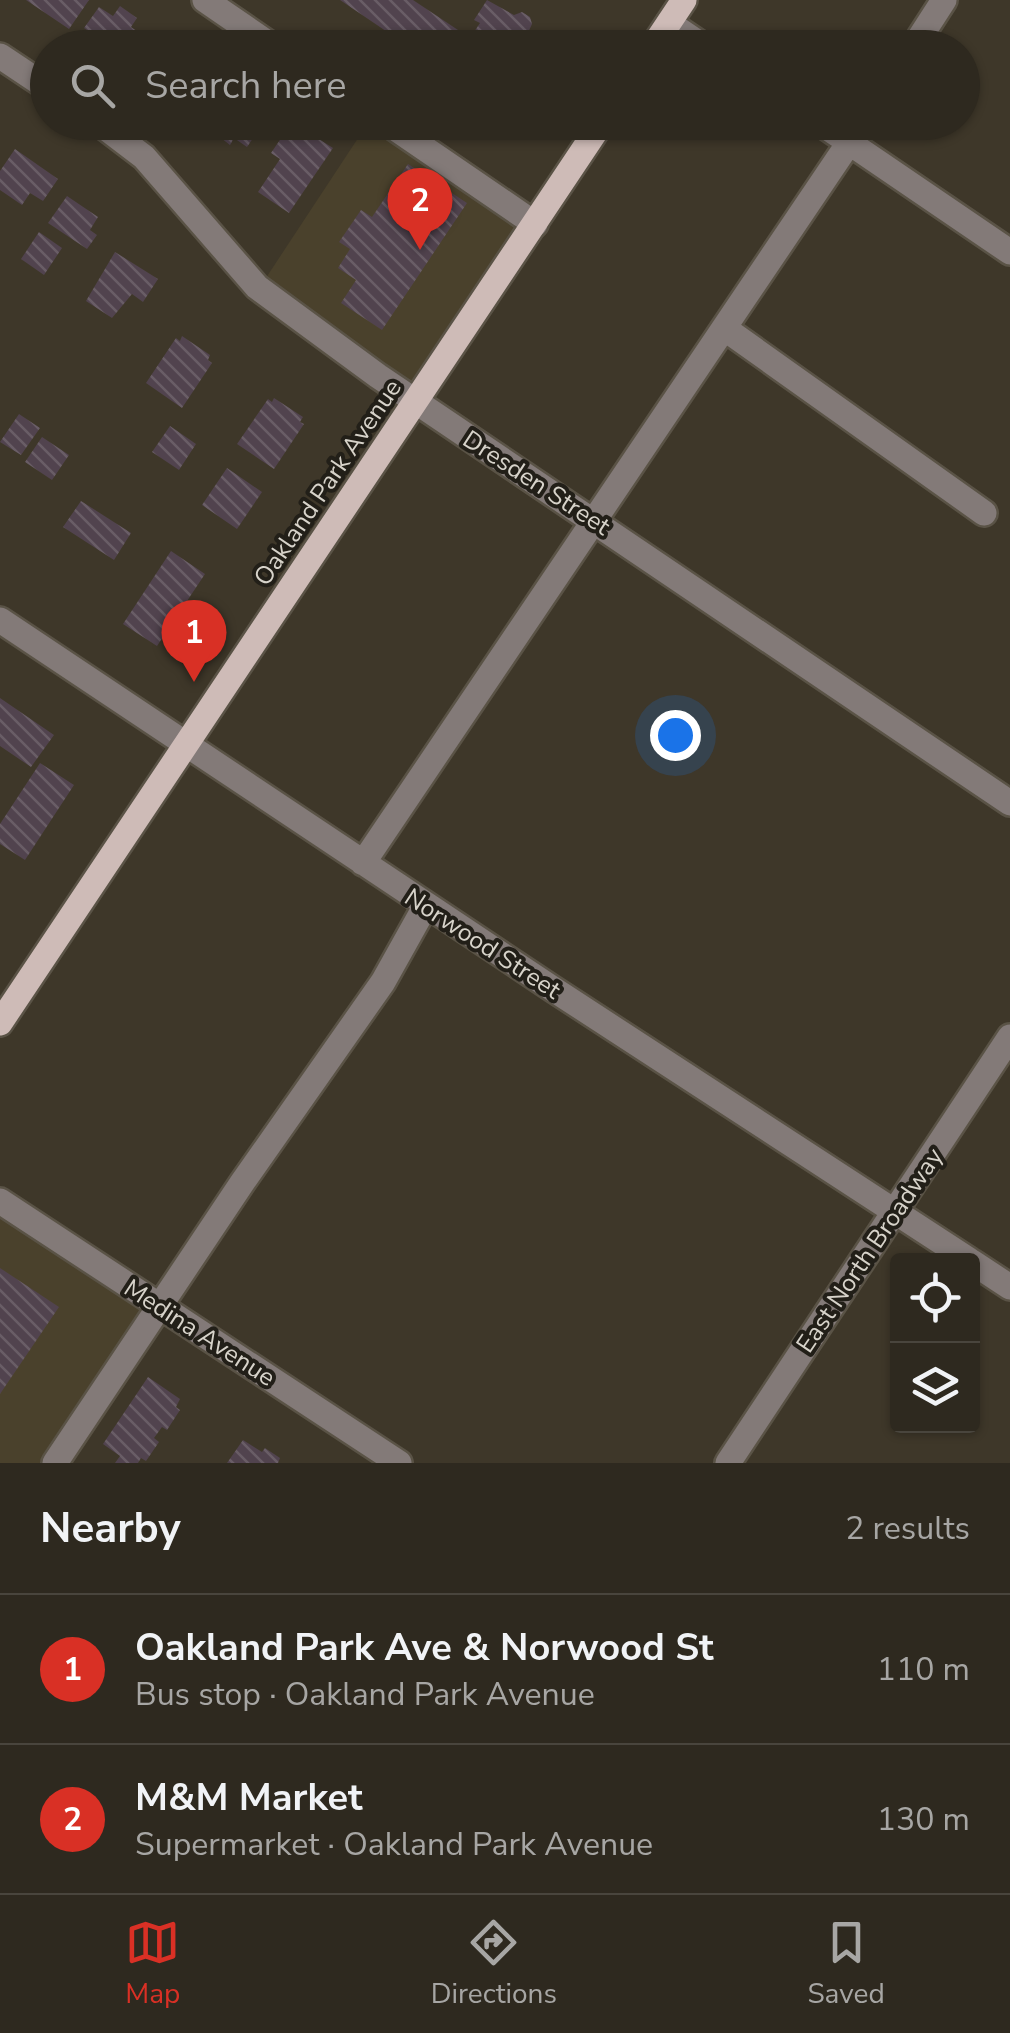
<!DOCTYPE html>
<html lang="en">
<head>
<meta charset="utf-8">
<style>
  :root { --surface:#2e291f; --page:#3a352c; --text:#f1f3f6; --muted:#a7a6a4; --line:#49453d; --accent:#d93025 }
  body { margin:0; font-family:"Nunito Sans",sans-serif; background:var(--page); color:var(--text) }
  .controls { position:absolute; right:30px; bottom:30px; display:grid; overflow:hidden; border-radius:10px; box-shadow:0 2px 8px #0004 }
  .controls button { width:90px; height:90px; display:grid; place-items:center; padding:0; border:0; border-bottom:2px solid var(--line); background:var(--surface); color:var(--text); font:50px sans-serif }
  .you { position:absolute; left:675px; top:735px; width:35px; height:35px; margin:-25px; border:8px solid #fff; border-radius:50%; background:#1a73e8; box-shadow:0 0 0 15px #1a73e833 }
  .badge { display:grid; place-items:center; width:65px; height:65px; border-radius:50%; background:var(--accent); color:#fff; font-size:32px; font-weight:700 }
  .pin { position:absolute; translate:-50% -82px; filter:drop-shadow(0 2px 5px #0008) }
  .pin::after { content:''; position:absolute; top:52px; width:35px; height:30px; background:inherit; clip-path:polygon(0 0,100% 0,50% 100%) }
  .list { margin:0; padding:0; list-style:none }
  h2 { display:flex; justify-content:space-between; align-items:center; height:130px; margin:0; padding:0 40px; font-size:42px }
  h2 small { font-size:32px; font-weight:400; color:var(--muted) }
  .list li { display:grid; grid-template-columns:65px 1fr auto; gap:30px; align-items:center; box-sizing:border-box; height:150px; padding:0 40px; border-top:2px solid var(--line) }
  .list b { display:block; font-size:38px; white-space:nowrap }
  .list p { margin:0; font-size:32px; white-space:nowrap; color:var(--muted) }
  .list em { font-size:32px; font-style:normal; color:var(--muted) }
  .icon { flex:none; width:55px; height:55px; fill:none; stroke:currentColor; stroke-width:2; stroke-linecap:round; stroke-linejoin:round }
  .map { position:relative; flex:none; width:1010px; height:1463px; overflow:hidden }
  .search { position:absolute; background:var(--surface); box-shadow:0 2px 8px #0004; left:30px; right:30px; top:30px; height:110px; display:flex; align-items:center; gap:25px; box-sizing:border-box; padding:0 35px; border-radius:55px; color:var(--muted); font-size:38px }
  .sheet { height:430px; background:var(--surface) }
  nav { display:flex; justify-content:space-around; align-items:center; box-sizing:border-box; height:140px; border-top:2px solid var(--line); background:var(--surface); font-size:28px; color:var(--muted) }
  nav a { display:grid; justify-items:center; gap:5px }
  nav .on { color:var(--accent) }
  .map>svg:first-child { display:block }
  .built { fill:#4a412c }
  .building { fill:url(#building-back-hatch) }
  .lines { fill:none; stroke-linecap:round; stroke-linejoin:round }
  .minor-casing { stroke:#5a5346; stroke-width:30 }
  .major-casing { stroke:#5a5346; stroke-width:30 }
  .minor { stroke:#837a78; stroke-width:25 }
  .major { stroke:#cebbb7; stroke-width:25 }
  .labels { text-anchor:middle; stroke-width:8; stroke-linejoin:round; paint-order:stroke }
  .street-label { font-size:25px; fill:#d7d3ca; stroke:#221f18 }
</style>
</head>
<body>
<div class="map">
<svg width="1010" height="1463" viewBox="0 0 1010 1463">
  <defs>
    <pattern id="building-back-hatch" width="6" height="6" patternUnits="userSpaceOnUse" patternTransform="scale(2.5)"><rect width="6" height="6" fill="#51434e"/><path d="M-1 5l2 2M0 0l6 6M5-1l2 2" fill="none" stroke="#695d66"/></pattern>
  </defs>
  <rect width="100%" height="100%" fill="#3e3729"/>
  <!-- built -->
  <path class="built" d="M 368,123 L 388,123 L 533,219 L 408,406 L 256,293 Z
    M 0,1204 L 162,1307 L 59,1463 L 0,1463 Z"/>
  <!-- building -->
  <path class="building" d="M 26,0 L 89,0 L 69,29 Z
    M 340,0 L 413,0 L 470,38 L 480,23 L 474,20 L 487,0 L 514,15 L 522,12 L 530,17 L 532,24 L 521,48 L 411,48 Z
    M 120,6 L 137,18 L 131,27 L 148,39 L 142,48 L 103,48 L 91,39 L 94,35 L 84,28 L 99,7 L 113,16 Z
    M 213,122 L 264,122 L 247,147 L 234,138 L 230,145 L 221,138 L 225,132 Z
    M 292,122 L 333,148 L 289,213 L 258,192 L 280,159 L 271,153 Z
    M 434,122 L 471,122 L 460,140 Z
    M 15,149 L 58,179 L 43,201 L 30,193 L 22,205 L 0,190 L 0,171 Z
    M 408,164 L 467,203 L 382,330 L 341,303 L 356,280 L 338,268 L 350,249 L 339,242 L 361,210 L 372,217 Z
    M 67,196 L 98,217 L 90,230 L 97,235 L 87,249 L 48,223 Z
    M 39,232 L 62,248 L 44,275 L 21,259 Z
    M 115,252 L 158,279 L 143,302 L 132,294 L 112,318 L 86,301 Z
    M 182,336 L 210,355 L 208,360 L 212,363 L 182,408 L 146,383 L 176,338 L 180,341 Z
    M 274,398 L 303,417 L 300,422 L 304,424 L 274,469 L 237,444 L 268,399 L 272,402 Z
    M 19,414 L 40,428 L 21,455 L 0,442 Z
    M 170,426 L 196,444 L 179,470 L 152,452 Z
    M 42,437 L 69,455 L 52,480 L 25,462 Z
    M 227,468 L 262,492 L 237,529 L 202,505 Z
    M 81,501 L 131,533 L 114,560 L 63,527 Z
    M 171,551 L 205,574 L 157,646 L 123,624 Z
    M 0,698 L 54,735 L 31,767 L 0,746 Z
    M 40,763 L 74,785 L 25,860 L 0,844 L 0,824 Z
    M 0,1268 L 59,1307 L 0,1394 Z
    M 148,1377 L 180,1399 L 176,1407 L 180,1410 L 167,1430 L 162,1427 L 154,1438 L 159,1442 L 146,1461 L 141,1458 L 138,1463 L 115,1463 L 120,1456 L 103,1444 Z
    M 243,1440 L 262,1452 L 265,1448 L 280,1458 L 278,1463 L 227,1463 Z"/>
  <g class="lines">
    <!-- minor casing -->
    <g class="minor-casing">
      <path id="minor" d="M 205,0 L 275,48
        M 669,23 L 706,48
        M 913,48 L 944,0
        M 0,56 L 48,88
        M 98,122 L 144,157 L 257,287 L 378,376 L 1010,803
        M 386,122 L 535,224
        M 819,122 L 1010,252
        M 724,328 L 984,513
        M 0,620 L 553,989 L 969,1260
        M 363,863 L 863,122
        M 0,1201 L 399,1463
        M 972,1262 L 1010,1287
        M 55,1463 L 242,1183 L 383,982 L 426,905
        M 728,1463 L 1010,1037"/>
    </g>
    <!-- major casing -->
    <g class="major-casing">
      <path id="major" d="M 652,48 L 684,0
        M 0,1023 L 602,122"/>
    </g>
    <!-- minor -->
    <use href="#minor" class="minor"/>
    <!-- major -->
    <use href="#major" class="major"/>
  </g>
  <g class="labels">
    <!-- street labels -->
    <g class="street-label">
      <text transform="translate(327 482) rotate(-56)" y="9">Oakland Park Avenue</text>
      <text transform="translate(537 482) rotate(33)" y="9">Dresden Street</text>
      <text transform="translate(483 943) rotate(33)" y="9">Norwood Street</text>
      <text transform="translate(869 1250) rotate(-56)" y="9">East North Broadway</text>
      <text transform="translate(200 1332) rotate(33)" y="9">Medina Avenue</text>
    </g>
  </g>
</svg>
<div class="controls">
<button><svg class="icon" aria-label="locate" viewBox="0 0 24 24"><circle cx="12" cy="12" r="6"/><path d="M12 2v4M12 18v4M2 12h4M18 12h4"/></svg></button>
<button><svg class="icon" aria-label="layers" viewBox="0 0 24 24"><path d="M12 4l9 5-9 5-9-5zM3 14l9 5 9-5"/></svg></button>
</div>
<div class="you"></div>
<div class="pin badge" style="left:194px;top:682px">1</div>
<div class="pin badge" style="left:420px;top:250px">2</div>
<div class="search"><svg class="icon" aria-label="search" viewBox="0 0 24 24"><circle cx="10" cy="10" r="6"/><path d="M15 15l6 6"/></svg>Search here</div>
</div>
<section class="sheet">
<h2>Nearby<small>2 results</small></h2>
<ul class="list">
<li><span class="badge">1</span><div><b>Oakland Park Ave &amp; Norwood St</b><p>Bus stop · Oakland Park Avenue</p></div><em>110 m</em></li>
<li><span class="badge">2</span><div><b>M&amp;M Market</b><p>Supermarket · Oakland Park Avenue</p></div><em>130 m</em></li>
</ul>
</section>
<nav>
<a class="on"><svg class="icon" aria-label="map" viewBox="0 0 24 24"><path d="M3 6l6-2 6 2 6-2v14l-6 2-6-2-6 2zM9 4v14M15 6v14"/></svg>Map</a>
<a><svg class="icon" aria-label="directions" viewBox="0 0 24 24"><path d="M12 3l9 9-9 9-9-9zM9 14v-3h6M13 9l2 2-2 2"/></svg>Directions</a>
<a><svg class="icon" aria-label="saved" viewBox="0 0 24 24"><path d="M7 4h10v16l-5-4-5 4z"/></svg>Saved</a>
</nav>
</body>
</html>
